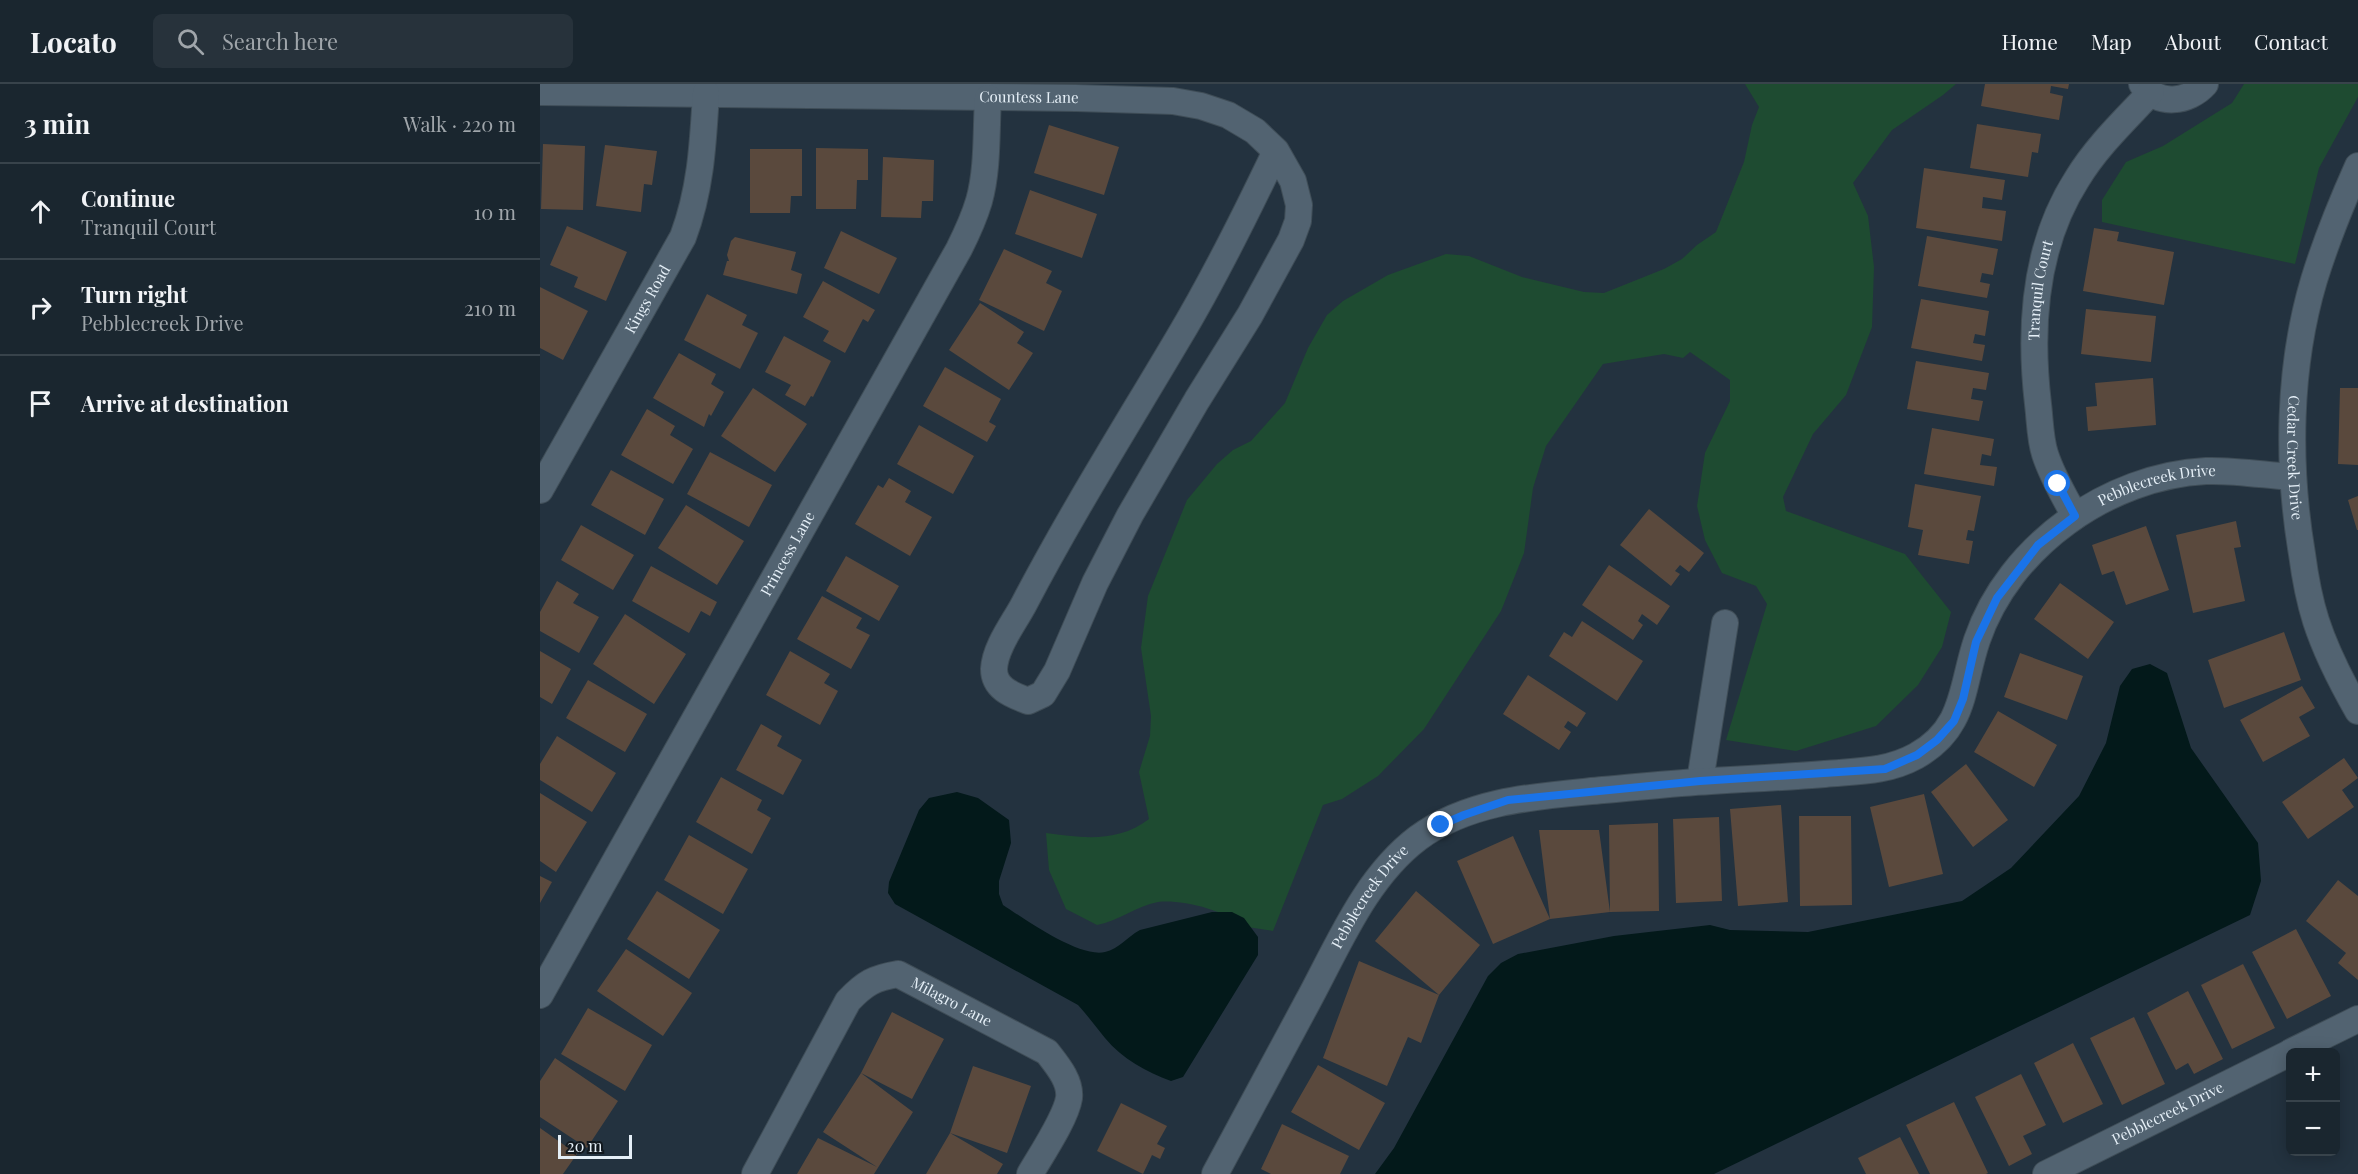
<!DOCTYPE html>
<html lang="en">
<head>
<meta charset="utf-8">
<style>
  :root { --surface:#1a262f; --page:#27323b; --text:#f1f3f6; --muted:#9fa5aa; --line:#38434b }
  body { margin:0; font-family:"Playfair Display",serif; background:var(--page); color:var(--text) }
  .controls { position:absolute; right:18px; bottom:18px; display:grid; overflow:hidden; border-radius:9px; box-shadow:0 3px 15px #0003 }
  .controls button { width:54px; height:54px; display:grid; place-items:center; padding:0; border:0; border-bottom:2px solid var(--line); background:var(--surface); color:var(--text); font:30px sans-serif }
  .scale { position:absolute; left:18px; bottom:15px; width:74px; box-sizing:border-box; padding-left:6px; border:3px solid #e5eff7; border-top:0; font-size:16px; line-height:21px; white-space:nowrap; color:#e5eff7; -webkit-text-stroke:4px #12191f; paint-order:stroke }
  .stop { position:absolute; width:18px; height:18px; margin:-14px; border:4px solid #1a73e8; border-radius:50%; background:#fff }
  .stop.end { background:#1a73e8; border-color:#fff; box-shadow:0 2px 6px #0008 }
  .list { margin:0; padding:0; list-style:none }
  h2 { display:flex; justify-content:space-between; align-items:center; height:78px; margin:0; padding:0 24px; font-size:26px }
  h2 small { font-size:20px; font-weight:400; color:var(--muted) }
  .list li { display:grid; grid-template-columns:39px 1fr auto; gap:18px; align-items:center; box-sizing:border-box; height:96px; padding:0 24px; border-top:2px solid var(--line) }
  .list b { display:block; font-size:22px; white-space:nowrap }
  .list p { margin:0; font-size:20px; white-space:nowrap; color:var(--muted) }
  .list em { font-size:20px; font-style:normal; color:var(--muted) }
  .icon { flex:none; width:33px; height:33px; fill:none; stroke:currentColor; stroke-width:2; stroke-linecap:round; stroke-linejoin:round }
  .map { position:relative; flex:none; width:1818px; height:1090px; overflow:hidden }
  header { display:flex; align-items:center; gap:36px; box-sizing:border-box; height:84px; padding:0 30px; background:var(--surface); border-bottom:2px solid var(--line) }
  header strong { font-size:28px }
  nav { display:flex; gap:33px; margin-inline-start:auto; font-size:21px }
  .search { width:420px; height:54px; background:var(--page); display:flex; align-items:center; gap:15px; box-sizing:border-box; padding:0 21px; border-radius:9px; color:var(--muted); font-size:22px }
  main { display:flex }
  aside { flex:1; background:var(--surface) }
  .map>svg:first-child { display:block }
  .green { fill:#1e4b31 }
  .water { fill:#03191a }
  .building { fill:#5a493d }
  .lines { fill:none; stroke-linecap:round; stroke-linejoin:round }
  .minor-casing { stroke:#3f4d57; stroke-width:28 }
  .minor { stroke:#526371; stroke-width:26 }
  .route { stroke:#1a73e8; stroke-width:8 }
  .labels { text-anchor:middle; stroke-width:4.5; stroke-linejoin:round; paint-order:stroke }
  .street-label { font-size:15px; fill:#e5eff7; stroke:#12191f }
</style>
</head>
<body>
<header>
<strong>Locato</strong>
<div class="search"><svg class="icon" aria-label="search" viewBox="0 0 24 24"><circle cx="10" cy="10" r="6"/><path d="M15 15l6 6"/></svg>Search here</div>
<nav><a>Home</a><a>Map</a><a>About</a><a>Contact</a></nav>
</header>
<main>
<aside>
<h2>3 min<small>Walk · 220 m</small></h2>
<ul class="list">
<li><svg class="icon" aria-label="ahead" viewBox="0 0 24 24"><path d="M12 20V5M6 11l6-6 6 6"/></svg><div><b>Continue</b><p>Tranquil Court</p></div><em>10 m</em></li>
<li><svg class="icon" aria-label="right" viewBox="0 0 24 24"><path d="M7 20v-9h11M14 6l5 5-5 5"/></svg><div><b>Turn right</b><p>Pebblecreek Drive</p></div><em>210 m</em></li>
<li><svg class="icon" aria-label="arrive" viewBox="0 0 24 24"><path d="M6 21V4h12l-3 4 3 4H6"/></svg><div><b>Arrive at destination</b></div></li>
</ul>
</aside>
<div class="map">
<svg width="1818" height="1090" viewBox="0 0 1818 1090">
  <rect width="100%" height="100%" fill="#23323f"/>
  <!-- green -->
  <path class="green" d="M 1205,0 L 1416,0 L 1403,11 L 1352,46 L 1313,99 L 1328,132 L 1334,183 L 1332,243 L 1306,311 L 1273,350 L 1243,413 L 1246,427 L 1365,470 L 1411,528 L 1402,563 L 1378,601 L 1336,642 L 1256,667 L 1186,656 L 1227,520 L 1216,502 L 1182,489 L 1165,456 L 1157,422 L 1165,369 L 1190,317 L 1190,296 L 1150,268 L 1143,274 L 1124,270 L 1063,280 L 1006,362 L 993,404 L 984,469 L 961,527 L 884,645 L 838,692 L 802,715 L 783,721 L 733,847 L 701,842 C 687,826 639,815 618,818 C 596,822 579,837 557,841 L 526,825 L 509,786 L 506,749 C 542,754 578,759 609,735 L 599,688 L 610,652 L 611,632 L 601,564 L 608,512 L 647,416 L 677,380 L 693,366 L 711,357 L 745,319 L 768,264 L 787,231 L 803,217 L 848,191 L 906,170 L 929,172 L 982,193 L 1044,208 L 1064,209 L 1124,185 L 1142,175 L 1157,161 L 1176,148 L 1204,78 L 1212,41 L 1219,23 Z
    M 1704,0 L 1818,0 L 1818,13 L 1779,84 L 1755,180 L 1562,138 L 1562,116 L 1586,78 L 1623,62 L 1692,19 Z"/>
  <!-- water -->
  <path class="water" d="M 1610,580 L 1627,589 L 1651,664 L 1718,759 L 1721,797 L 1710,831 L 1174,1090 L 835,1090 L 854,1064 L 948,892 L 961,879 L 978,870 L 1074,852 L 1170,841 L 1190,846 L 1268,848 L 1422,817 L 1471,784 L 1539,712 L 1566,659 L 1580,602 L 1592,585 Z
    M 417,708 L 438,714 L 469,736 L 471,759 L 459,797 L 459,810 L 463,821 C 486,836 539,874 565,868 C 579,865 587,853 600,846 L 672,828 L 692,828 L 704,834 L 718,853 L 718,871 L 643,993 L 631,997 C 607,988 582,975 565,954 C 556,943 548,932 538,921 L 355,820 L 348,809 L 349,798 L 379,726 L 389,714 Z"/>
  <!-- building -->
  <path class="building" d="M 1445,0 L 1529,0 L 1528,5 L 1511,2 L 1510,9 L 1523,12 L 1519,36 L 1441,22 Z
    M 1437,40 L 1501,50 L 1498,69 L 1492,68 L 1488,93 L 1430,84 Z
    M 509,41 L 579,63 L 564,111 L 494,89 Z
    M 3,60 L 45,62 L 43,126 L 1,125 Z
    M 65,61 L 117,67 L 112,101 L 104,100 L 101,128 L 56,122 Z
    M 276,64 L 328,65 L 328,96 L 317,96 L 316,125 L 276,125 Z
    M 210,65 L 262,65 L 262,112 L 251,112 L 250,129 L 210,129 Z
    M 343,73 L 394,76 L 393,117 L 382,117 L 381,134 L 341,133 Z
    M 1384,84 L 1465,96 L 1462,116 L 1443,113 L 1442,124 L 1466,127 L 1462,157 L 1376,144 Z
    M 490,106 L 557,130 L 542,174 L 475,150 Z
    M 27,142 L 87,168 L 66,217 L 34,203 L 38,193 L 10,181 Z
    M 1554,144 L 1579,148 L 1577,157 L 1634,168 L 1624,221 L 1543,207 Z
    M 301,147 L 357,174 L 339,210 L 284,184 Z
    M 1387,152 L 1458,165 L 1453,191 L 1442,189 L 1440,198 L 1450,200 L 1447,214 L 1378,202 Z
    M 195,153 L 256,168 L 251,186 L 262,190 L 257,210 L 183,191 L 187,177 L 189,177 L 187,171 L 191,157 Z
    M 464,165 L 512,187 L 506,199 L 522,207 L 504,247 L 439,216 Z
    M 283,197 L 335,226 L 328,238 L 323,235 L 305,269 L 283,257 L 289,247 L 263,233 Z
    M 0,203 L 48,227 L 23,276 L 0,264 Z
    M 167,210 L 207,231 L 202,241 L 218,249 L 200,285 L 144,256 Z
    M 1381,215 L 1449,227 L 1445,252 L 1435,250 L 1433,259 L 1445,261 L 1442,277 L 1371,264 Z
    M 440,219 L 484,248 L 477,259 L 493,269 L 469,306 L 409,266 Z
    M 1546,225 L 1616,232 L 1611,278 L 1541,270 Z
    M 244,252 L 291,277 L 273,313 L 271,312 L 265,322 L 245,311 L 251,301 L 225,288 Z
    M 139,269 L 176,290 L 171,300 L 184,308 L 171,332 L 169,330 L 164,343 L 113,314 Z
    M 1376,277 L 1449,289 L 1446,306 L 1433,304 L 1431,315 L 1443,317 L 1439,337 L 1367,325 Z
    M 405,283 L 461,315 L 449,338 L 456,342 L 447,358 L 383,322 Z
    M 1613,294 L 1616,341 L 1548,347 L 1546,323 L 1557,322 L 1555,299 Z
    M 213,304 L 267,340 L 235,388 L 181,352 Z
    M 1800,304 L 1818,304 L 1818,381 L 1798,380 Z
    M 107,325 L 135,342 L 130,351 L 153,365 L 133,400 L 81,371 Z
    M 379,341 L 434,372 L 413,410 L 357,380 Z
    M 1392,344 L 1454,355 L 1451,372 L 1442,370 L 1440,381 L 1457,383 L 1454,402 L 1384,390 Z
    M 170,368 L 232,401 L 209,443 L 147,410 Z
    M 71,386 L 124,415 L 105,451 L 51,421 Z
    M 349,394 L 371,407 L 365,418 L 392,433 L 370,472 L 315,440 L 338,401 L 343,404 Z
    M 1375,400 L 1441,412 L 1434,447 L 1428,446 L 1426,456 L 1433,457 L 1429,480 L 1378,471 L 1383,446 L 1368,443 Z
    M 1818,412 L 1818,446 L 1817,446 L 1808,416 Z
    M 146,421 L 204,457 L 177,501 L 118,464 Z
    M 1109,425 L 1164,469 L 1149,488 L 1140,481 L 1135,487 L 1140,490 L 1131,502 L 1080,461 Z
    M 1696,437 L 1701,463 L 1694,464 L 1705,517 L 1653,529 L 1636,451 Z
    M 41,441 L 94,471 L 73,506 L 21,476 Z
    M 1606,442 L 1629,506 L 1586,521 L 1574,487 L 1562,491 L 1552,461 Z
    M 306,472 L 359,502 L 339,537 L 286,507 Z
    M 1069,481 L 1130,522 L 1117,541 L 1102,530 L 1098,537 L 1103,541 L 1093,556 L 1042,521 Z
    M 111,482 L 177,518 L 170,532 L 161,527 L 149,549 L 92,517 Z
    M 17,497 L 39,510 L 33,519 L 59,533 L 39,569 L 0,547 L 0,528 Z
    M 1520,499 L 1574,538 L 1548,575 L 1494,535 Z
    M 282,512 L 322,534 L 316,544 L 330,551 L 311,585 L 257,555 Z
    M 85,530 L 146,570 L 114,620 L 53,580 Z
    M 1042,537 L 1103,577 L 1077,617 L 1009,572 L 1024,548 L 1032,553 Z
    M 1744,548 L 1761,596 L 1684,624 L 1668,576 Z
    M 0,567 L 31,585 L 12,620 L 0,613 Z
    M 250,567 L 290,590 L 284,599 L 298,607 L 280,641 L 226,611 Z
    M 1480,569 L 1543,592 L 1527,636 L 1464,613 Z
    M 988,591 L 1046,629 L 1037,643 L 1028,637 L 1024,643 L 1031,648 L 1019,666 L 963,630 Z
    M 48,596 L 107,630 L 85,668 L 26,634 Z
    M 1762,602 L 1775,624 L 1759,633 L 1770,652 L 1723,678 L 1700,636 Z
    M 1458,627 L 1517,661 L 1494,703 L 1434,668 Z
    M 221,640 L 242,652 L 237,662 L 262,676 L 243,711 L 196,686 Z
    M 17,652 L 76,689 L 52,728 L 0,696 L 0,680 Z
    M 1804,674 L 1818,694 L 1802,706 L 1814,723 L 1768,755 L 1742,718 Z
    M 1426,680 L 1468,736 L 1433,763 L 1391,708 Z
    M 181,693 L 222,716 L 217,726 L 231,734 L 212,770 L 156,738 Z
    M 0,709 L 47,738 L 16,788 L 0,777 Z
    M 1384,710 L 1403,790 L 1349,803 L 1330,723 Z
    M 1241,721 L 1248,818 L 1198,822 L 1190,725 Z
    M 1259,732 L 1311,732 L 1312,821 L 1260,822 Z
    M 1179,733 L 1182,817 L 1136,819 L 1133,735 Z
    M 1118,739 L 1119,827 L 1070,828 L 1010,835 L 999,746 L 1059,746 L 1070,828 L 1069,741 Z
    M 149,751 L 208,785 L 183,830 L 124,796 Z
    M 973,752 L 1010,835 L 953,860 L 917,777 Z
    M 0,792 L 12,798 L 0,819 Z
    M 1798,796 L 1818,812 L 1818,896 L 1798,879 L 1806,869 L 1766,837 Z
    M 117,807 L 180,846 L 149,895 L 87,855 Z
    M 876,807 L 940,861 L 899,911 L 835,857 Z
    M 1756,845 L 1791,912 L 1747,935 L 1712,868 Z
    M 86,865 L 152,909 L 123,952 L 57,907 Z
    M 819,877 L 899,911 L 881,959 L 868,953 L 847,1002 L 783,974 Z
    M 1703,880 L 1735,944 L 1692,965 L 1661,901 Z
    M 1648,907 L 1683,975 L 1654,990 L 1648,979 L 1636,986 L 1607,929 Z
    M 48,924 L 112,961 L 85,1007 L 21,970 Z
    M 352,928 L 404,955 L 372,1015 L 321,989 L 373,1028 L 334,1090 L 257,1090 L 278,1054 L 337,1083 L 283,1048 L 321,989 Z
    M 1594,933 L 1625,1000 L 1582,1021 L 1550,954 Z
    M 1533,959 L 1563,1020 L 1523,1039 L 1494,979 Z
    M 15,974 L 78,1017 L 47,1064 L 0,1033 L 0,997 Z
    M 778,981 L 845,1019 L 819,1066 L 751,1028 Z
    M 433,982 L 491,1002 L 467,1069 L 410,1049 L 463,1080 L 457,1090 L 386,1090 L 410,1049 Z
    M 1481,990 L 1506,1041 L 1483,1052 L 1492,1070 L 1469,1082 L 1435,1013 Z
    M 1414,1018 L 1448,1089 L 1446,1090 L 1390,1090 L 1366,1041 Z
    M 581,1019 L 627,1042 L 617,1060 L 625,1064 L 620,1075 L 612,1071 L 603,1090 L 557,1067 Z
    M 742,1040 L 809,1072 L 800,1090 L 731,1090 L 721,1085 Z
    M 0,1044 L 37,1070 L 23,1090 L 0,1090 Z
    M 1360,1053 L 1379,1090 L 1326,1090 L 1318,1074 Z"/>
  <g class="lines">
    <!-- minor casing -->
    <g class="minor-casing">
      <g id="minor">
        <path d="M 1602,0 C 1618,23 1649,18 1665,0"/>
        <path id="s1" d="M 0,8 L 536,14 L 633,17 L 661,22 L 688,31 L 715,47 L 736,67 L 753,97 L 759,121 L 758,137 L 751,156 L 710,231 L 657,316 L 590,431 L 555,499 L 517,587 L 503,610 L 488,617 C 473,611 454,605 454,585 C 455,563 474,539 484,520 C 532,428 587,341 639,253 C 675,193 706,130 736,67"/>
        <path id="s2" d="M 1818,82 C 1801,120 1786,157 1774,196 C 1748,283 1747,381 1762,470 C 1765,493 1769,515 1776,537 C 1786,568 1802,599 1818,627"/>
        <path id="s3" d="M 0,406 L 143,153 C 161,105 163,59 166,9"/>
        <path id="s4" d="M 1535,432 C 1524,412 1512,392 1505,370 C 1500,355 1500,336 1498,320 C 1489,243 1494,162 1537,95 C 1557,62 1585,36 1611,8"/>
        <path d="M 1160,697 L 1185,539"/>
        <path id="s5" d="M 0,911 L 419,165 C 427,149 434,134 439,117 C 448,85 446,48 448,14"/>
        <path d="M 1751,968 L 1818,935"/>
        <path id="s6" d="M 215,1090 L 308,917 C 325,899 334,894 358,890 L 507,968 C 517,981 531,997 529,1014 C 526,1034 501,1071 490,1090"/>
        <path id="s7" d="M 675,1090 C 706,1033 736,976 767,919 C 798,862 825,794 878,754 C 931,715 1001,712 1063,706 C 1099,703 1135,699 1171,697 C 1209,695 1247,693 1285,690 C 1317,687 1347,688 1376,672 C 1426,644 1421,603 1437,556 C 1469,462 1568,392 1666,387 C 1694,386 1724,391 1752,393"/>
        <path id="s8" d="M 1506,1090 L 1750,969"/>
      </g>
    </g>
    <!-- minor -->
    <use href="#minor" class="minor"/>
  </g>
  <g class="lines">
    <!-- route -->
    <path class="route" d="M 901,741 L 924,731 L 968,716 L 1160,697 L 1345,685 L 1377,671 L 1397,656 L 1414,637 L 1423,615 L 1436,558 L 1457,514 L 1498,461 L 1535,432 L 1518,400"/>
  </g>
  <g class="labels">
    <!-- street labels -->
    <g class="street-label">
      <text dy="5" stroke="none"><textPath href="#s1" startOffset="489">Countess Lane</textPath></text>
      <text dy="5" stroke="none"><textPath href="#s4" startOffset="234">Tranquil Court</textPath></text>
      <text dy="5" stroke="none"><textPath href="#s3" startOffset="219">Kings Road</textPath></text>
      <text dy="5" stroke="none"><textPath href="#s2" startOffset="302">Cedar Creek Drive</textPath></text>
      <text dy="5" stroke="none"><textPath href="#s7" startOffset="1290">Pebblecreek Drive</textPath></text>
      <text dy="5" stroke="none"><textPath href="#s5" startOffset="506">Princess Lane</textPath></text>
      <text dy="5" stroke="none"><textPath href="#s7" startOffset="318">Pebblecreek Drive</textPath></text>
      <text dy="5" stroke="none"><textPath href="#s6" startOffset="315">Milagro Lane</textPath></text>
      <text dy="5" stroke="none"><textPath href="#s8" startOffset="136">Pebblecreek Drive</textPath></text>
    </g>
  </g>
</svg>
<div class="controls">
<button>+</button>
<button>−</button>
</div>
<div class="scale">20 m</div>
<div class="stop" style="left:1518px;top:400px"></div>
<div class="stop end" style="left:901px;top:741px"></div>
</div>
</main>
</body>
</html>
